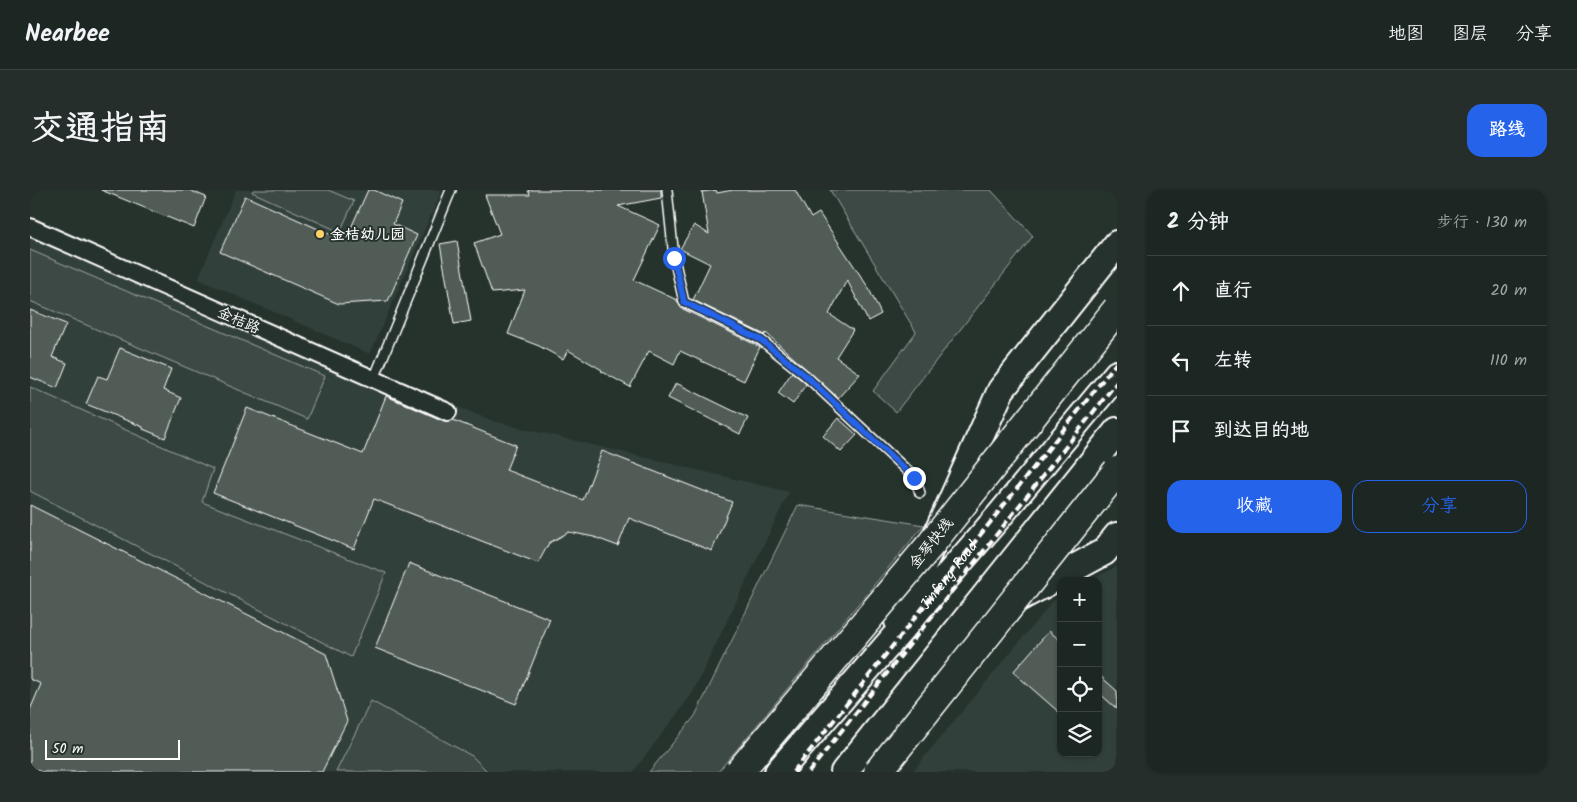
<!DOCTYPE html>
<html lang="zh">
<head>
<meta charset="utf-8">
<style>
  :root { --surface:#1c2622; --page:#252e2a; --text:#f1f3f6; --muted:#a0a5a5; --line:#3a4340; --accent:#2563eb }
  body { margin:0; font-family:Kalam,"LXGW WenKai TC",sans-serif; background:var(--page); color:var(--text) }
  .controls { position:absolute; right:15px; bottom:15px; display:grid; overflow:hidden; border-radius:10px; box-shadow:0 1px 4px #0004 }
  .controls button { width:45px; height:45px; display:grid; place-items:center; padding:0; border:0; border-bottom:1px solid var(--line); background:var(--surface); color:var(--text); font:25px sans-serif }
  .scale { position:absolute; left:15px; bottom:12px; width:135px; box-sizing:border-box; padding-left:5px; border:2px solid #fff; border-top:0; font-size:14px; line-height:18px; white-space:nowrap; color:#fff; -webkit-text-stroke:4px #26332d; paint-order:stroke }
  .stop { position:absolute; width:15px; height:15px; margin:-11px; border:4px solid #2563eb; border-radius:50%; background:#fff }
  .stop.end { background:#2563eb; border-color:#fff; box-shadow:0 1px 5px #0008 }
  .list { margin:0; padding:0; list-style:none }
  h2 { display:flex; justify-content:space-between; align-items:center; height:65px; margin:0; padding:0 20px; font-size:21px }
  h2 small { font-size:16px; font-weight:400; color:var(--muted) }
  .list li { display:grid; grid-template-columns:32px 1fr auto; gap:15px; align-items:center; box-sizing:border-box; height:70px; padding:0 20px; border-top:1px solid var(--line) }
  .list b { display:block; font-size:19px; white-space:nowrap }
  .list em { font-size:16px; font-style:normal; color:var(--muted) }
  .actions { display:flex; gap:10px; padding:15px 20px }
  .actions a { flex:1; padding:11px 0; border:1px solid var(--accent); border-radius:15px; text-align:center; font-size:18px; color:var(--accent) }
  .actions .main { background:var(--accent); color:#fff }
  .icon { flex:none; width:28px; height:28px; fill:none; stroke:currentColor; stroke-width:2; stroke-linecap:round; stroke-linejoin:round }
  .map { position:relative; flex:none; width:1087px; height:582px; overflow:hidden; border-radius:15px }
  header { display:flex; align-items:center; gap:30px; box-sizing:border-box; height:70px; padding:0 25px; background:var(--surface); border-bottom:1px solid var(--line) }
  header strong { font-size:24px }
  nav { display:flex; gap:28px; margin-inline-start:auto; font-size:18px }
  .intro { display:flex; align-items:center; justify-content:space-between; box-sizing:border-box; height:120px; padding:0 30px }
  h1 { margin:0; font-size:35px }
  .button { padding:12px 22px; border-radius:15px; background:var(--accent); color:#fff; font-size:18px; font-weight:700 }
  main { display:flex; gap:30px; padding:0 30px }
  aside { flex:1; background:var(--surface); border-radius:15px; box-shadow:0 1px 4px #0004 }
  .map>svg:first-child { display:block }
  .built { fill:#333f3a }
  .green { fill:#3e4944; stroke:#9ea4a2 }
  .building { fill:#515c57; stroke:#fff }
  .lines { fill:none; stroke-linecap:round; stroke-linejoin:round }
  .service-casing { stroke:#fff; stroke-width:12 }
  .minor-casing { stroke:#fff; stroke-width:20 }
  .primary-casing { stroke:#fff; stroke-width:30 }
  .service { stroke:#26332d; stroke-width:9 }
  .minor { stroke:#26332d; stroke-width:16 }
  .primary { stroke:#26332d; stroke-width:26 }
  .rail { stroke:#fff; stroke-width:4; stroke-dasharray:8 4; stroke-linecap:butt }
  .trunk-bridge-casing { stroke:#fff; stroke-width:31; stroke-linecap:butt }
  .trunk-bridge { stroke:#26332d; stroke-width:28 }
  .route { stroke:#2563eb; stroke-width:6 }
  .poi-dot { fill:#ffd166; stroke:#26332d; stroke-width:2 }
  .labels { text-anchor:middle; stroke-width:4; stroke-linejoin:round; paint-order:stroke }
  .poi-label { font-size:15px; font-weight:bold; fill:#fff; stroke:#26332d; text-anchor:start }
  .street-label { font-size:15px; fill:#fff; stroke:#26332d }
</style>
</head>
<body>
<header>
<strong>Nearbee</strong>
<nav><a>地图</a><a>图层</a><a>分享</a></nav>
</header>
<div class="intro"><h1>交通指南</h1><a class="button">路线</a></div>
<main>
<div class="map">
<svg width="1087" height="582" viewBox="0 0 1087 582">
  <rect width="100%" height="100%" fill="#26332d"/>
  <filter id="ink" filterUnits="userSpaceOnUse"><feTurbulence type="fractalNoise" baseFrequency=".02" numOctaves="2"/><feDisplacementMap in="SourceGraphic" scale="10" xChannelSelector="R" yChannelSelector="G"/><feConvolveMatrix kernelMatrix="1 2 1 2 8 2 1 2 1" color-interpolation-filters="sRGB"/></filter>
  <g filter="url(#ink)">
    <!-- built -->
    <path class="built" d="M 206,0 L 412,0 L 340,164 L 168,89 Z
      M 0,45 L 463,231 L 759,302 L 662,504 L 603,582 L 0,582 Z
      M 1087,376 L 1087,582 L 882,582 L 1023,411 L 1031,406 L 1031,563 L 1068,563 L 1068,391 L 1060,391 Z"/>
    <!-- green -->
    <path class="green" d="M 223,0 L 298,0 L 324,11 L 310,42 L 222,2 Z
      M 800,0 L 961,0 L 1003,46 L 866,222 L 843,201 L 886,142 Z
      M 0,60 L 295,186 L 277,229 L 0,111 Z
      M 0,197 L 183,279 L 172,312 L 356,383 L 321,467 L 0,301 Z
      M 768,315 L 894,335 L 688,582 L 619,582 L 665,526 Z
      M 341,511 L 442,566 L 458,582 L 306,582 Z"/>
    <!-- building -->
    <path class="building" d="M 71,0 L 159,0 L 176,7 L 164,38 Z
      M 338,0 L 344,0 L 372,13 L 363,34 L 387,45 L 358,111 L 309,114 L 190,62 L 215,6 L 315,51 Z
      M 498,0 L 631,0 L 631,8 L 588,16 L 630,35 L 604,90 L 647,110 L 651,118 L 730,157 L 714,191 L 650,161 L 644,174 L 619,161 L 600,197 L 571,181 L 572,180 L 538,160 L 533,169 L 509,156 L 478,144 L 495,100 L 462,103 L 444,53 L 470,44 L 455,5 L 500,5 Z
      M 686,0 L 687,3 L 703,0 L 765,0 L 781,28 L 789,23 L 838,97 L 851,124 L 838,131 L 817,90 L 799,124 L 823,140 L 806,167 L 830,184 L 808,208 L 736,143 L 735,145 L 663,110 L 680,74 L 650,59 L 664,35 L 679,44 L 672,2 Z
      M 427,51 L 441,131 L 424,134 L 410,54 Z
      M 0,120 L 36,134 L 22,167 L 37,173 L 27,198 L 0,187 Z
      M 90,158 L 141,179 L 133,200 L 151,208 L 135,248 L 113,239 L 113,237 L 56,214 L 68,186 L 77,189 Z
      M 762,182 L 776,194 L 763,214 L 748,203 Z
      M 646,193 L 718,228 L 710,244 L 638,208 Z
      M 356,206 L 414,231 L 423,230 L 486,255 L 476,280 L 553,310 L 572,261 L 702,312 L 682,361 L 599,328 L 588,356 L 564,347 L 539,342 L 519,353 L 508,373 L 344,309 L 324,359 L 183,303 L 217,218 L 333,264 Z
      M 808,228 L 827,245 L 811,262 L 793,246 Z
      M 0,315 L 296,464 L 317,531 L 292,582 L 11,582 L 0,577 L 0,520 L 11,494 L 0,489 Z
      M 379,373 L 520,429 L 486,514 L 345,458 Z
      M 1019,441 L 1031,451 L 1031,524 L 983,482 Z
      M 1068,484 L 1087,501 L 1087,519 L 1068,502 Z"/>
    <g class="lines">
      <!-- service casing -->
      <g class="service-casing">
        <path id="service" d="M 637,0 L 644,68 L 654,112 L 731,150 L 776,186 L 885,288 L 890,303
          M 344,189 L 421,0"/>
      </g>
      <!-- minor casing -->
      <g class="minor-casing">
        <path id="minor" d="M 0,37 L 418,222"/>
      </g>
      <!-- primary casing -->
      <g class="primary-casing">
        <path id="primary" d="M 983,411 L 1074,362 L 1087,346
          M 868,431 L 971,200 L 1087,54
          M 748,582 L 970,325 L 1087,184
          M 814,582 L 1087,241"/>
      </g>
      <!-- service -->
      <use href="#service" class="service"/>
      <!-- minor -->
      <use href="#minor" class="minor"/>
      <!-- primary -->
      <use href="#primary" class="primary"/>
      <!-- rail -->
      <g class="rail">
        <path id="s1" d="M 763,582 L 1087,172"/>
        <path d="M 779,582 L 1087,192"/>
      </g>
      <!-- trunk-bridge casing -->
      <g class="trunk-bridge-casing">
        <path id="trunk-bridge" d="M 709,582 L 901,354 L 1087,119
          M 848,582 L 1087,281"/>
      </g>
      <!-- trunk-bridge -->
      <use href="#trunk-bridge" class="trunk-bridge"/>
    </g>
  </g>
  <g class="lines" filter="url(#ink)">
    <!-- route -->
    <path class="route" d="M 644,68 L 654,112 L 731,150 L 776,186 L 884,288"/>
  </g>
  <!-- markers -->
  <circle class="poi-dot" cx="290" cy="44" r="5"/>
  <g class="labels">
    <!-- poi labels -->
    <g class="poi-label">
      <text x="300" y="49">金桔幼儿园</text>
    </g>
    <!-- street labels -->
    <g class="street-label">
      <text transform="translate(209 130) rotate(24)" y="5">金桔路</text>
      <text transform="translate(901 353) rotate(-51)" y="5">金琴快线</text>
      <text dy="5" stroke="none"><textPath href="#s1" startOffset="251">Jinfeng Road</textPath></text>
    </g>
  </g>
</svg>
<div class="controls">
<button>+</button>
<button>−</button>
<button><svg class="icon" aria-label="locate" viewBox="0 0 24 24"><circle cx="12" cy="12" r="6"/><path d="M12 2v4M12 18v4M2 12h4M18 12h4"/></svg></button>
<button><svg class="icon" aria-label="layers" viewBox="0 0 24 24"><path d="M12 4l9 5-9 5-9-5zM3 14l9 5 9-5"/></svg></button>
</div>
<div class="scale">50 m</div>
<div class="stop" style="left:644px;top:68px"></div>
<div class="stop end" style="left:884px;top:288px"></div>
</div>
<aside>
<h2>2 分钟<small>步行 · 130 m</small></h2>
<ul class="list">
<li><svg class="icon" aria-label="ahead" viewBox="0 0 24 24"><path d="M12 20V5M6 11l6-6 6 6"/></svg><div><b>直行</b></div><em>20 m</em></li>
<li><svg class="icon" aria-label="left" viewBox="0 0 24 24"><path d="M17 20v-9H6M10 6l-5 5 5 5"/></svg><div><b>左转</b></div><em>110 m</em></li>
<li><svg class="icon" aria-label="arrive" viewBox="0 0 24 24"><path d="M6 21V4h12l-3 4 3 4H6"/></svg><div><b>到达目的地</b></div></li>
</ul>
<div class="actions"><a class="main">收藏</a><a>分享</a></div>
</aside>
</main>
</body>
</html>
